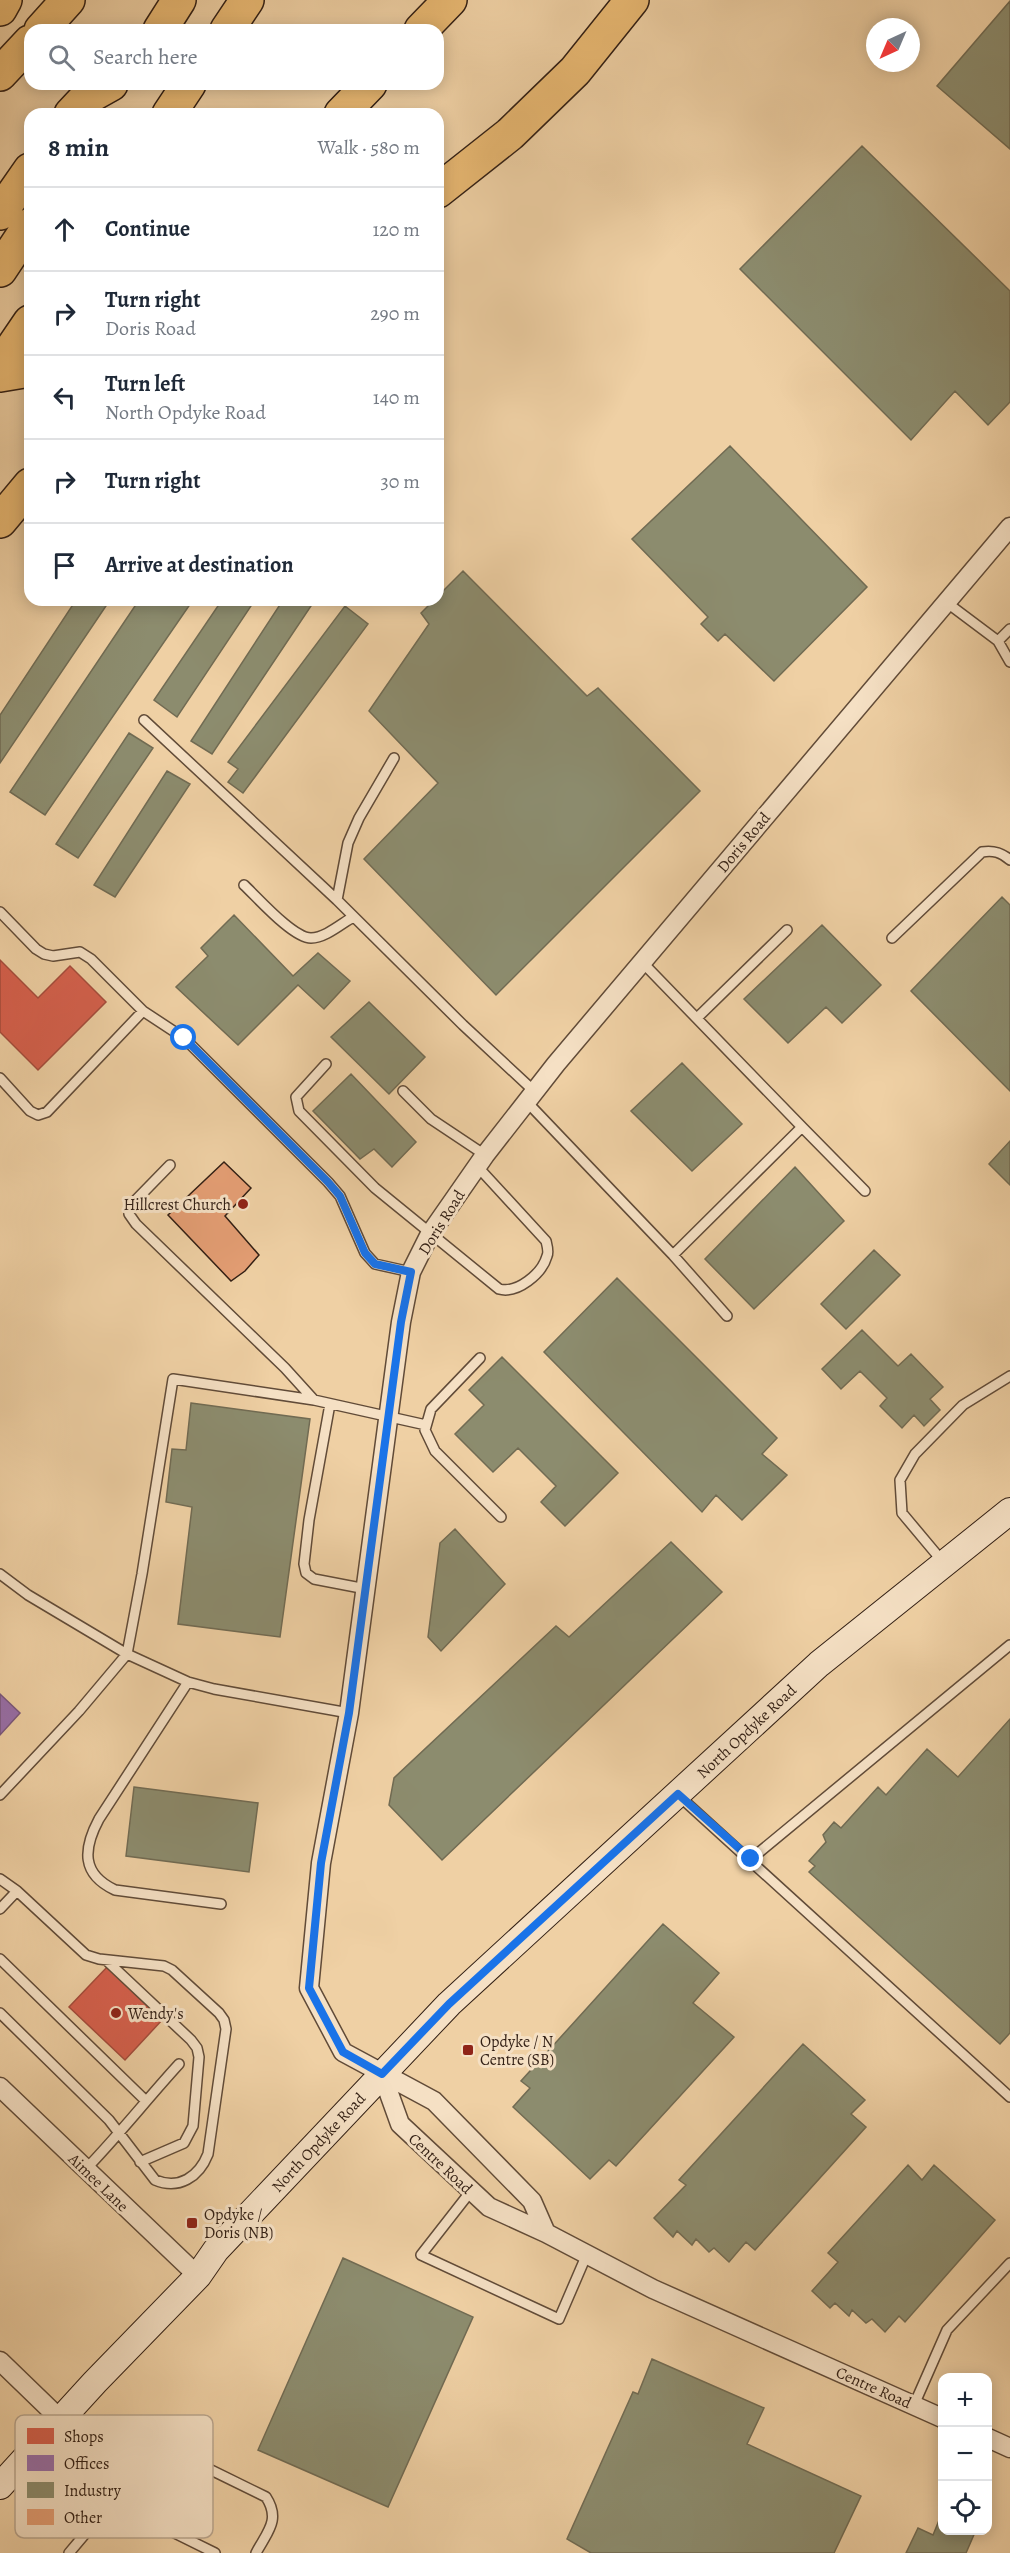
<!DOCTYPE html>
<html lang="en">
<head>
<meta charset="utf-8">
<style>
  :root { --surface:#fff; --page:#f2f2f3; --text:#1f2937; --muted:#747a83; --line:#e0e1e3 }
  body { margin:0; font-family:Alegreya,serif; background:var(--page); color:var(--text) }
  .controls { position:absolute; right:18px; bottom:18px; display:grid; overflow:hidden; border-radius:12px; box-shadow:0 3px 15px #0003 }
  .controls button { width:54px; height:54px; display:grid; place-items:center; padding:0; border:0; border-bottom:2px solid var(--line); background:var(--surface); color:var(--text); font:30px sans-serif }
  .compass { position:absolute; left:866px; top:18px; width:54px; height:54px; border-radius:50%; background:var(--surface); box-shadow:0 3px 15px #0003; rotate:224deg }
  .stop { position:absolute; width:18px; height:18px; margin:-14px; border:4px solid #1a73e8; border-radius:50%; background:#fff }
  .stop.end { background:#1a73e8; border-color:#fff; box-shadow:0 2px 6px #0008 }
  .list { margin:0; padding:0; list-style:none }
  h2 { display:flex; justify-content:space-between; align-items:center; height:78px; margin:0; padding:0 24px; font-size:26px }
  h2 small { font-size:20px; font-weight:400; color:var(--muted) }
  .list li { display:grid; grid-template-columns:39px 1fr auto; gap:18px; align-items:center; box-sizing:border-box; height:84px; padding:0 24px; border-top:2px solid var(--line) }
  .list b { display:block; font-size:22px; white-space:nowrap }
  .list p { margin:0; font-size:20px; white-space:nowrap; color:var(--muted) }
  .list em { font-size:20px; font-style:normal; color:var(--muted) }
  .icon { flex:none; width:33px; height:33px; fill:none; stroke:currentColor; stroke-width:2; stroke-linecap:round; stroke-linejoin:round }
  .map { position:relative; flex:none; width:1010px; height:2553px; overflow:hidden }
  .search { position:absolute; background:var(--surface); box-shadow:0 3px 15px #0003; left:24px; top:24px; width:420px; height:66px; display:flex; align-items:center; gap:15px; box-sizing:border-box; padding:0 21px; border-radius:18px; color:var(--muted); font-size:22px }
  .panel { position:absolute; background:var(--surface); box-shadow:0 3px 15px #0003; left:24px; top:108px; width:420px; height:498px; border-radius:18px }
  .map>svg:first-child { display:block }
  .shops { fill:#d6604d; stroke:#a54c3c; stroke-width:1.5 }
  .offices { fill:#9970ab; stroke:#7a587e; stroke-width:1.5 }
  .industry { fill:#8c8c6e; stroke:#716b53; stroke-width:1.5 }
  .building { fill:#e49e74; stroke:#321f14; stroke-width:1.5 }
  .lines { fill:none; stroke-linecap:round; stroke-linejoin:round }
  .service-casing { stroke:#614b38; stroke-width:12 }
  .minor-casing { stroke:#614b38; stroke-width:21 }
  .secondary-casing { stroke:#321f14; stroke-width:28 }
  .motorway-casing { stroke:#321f14; stroke-width:36 }
  .service { stroke:#f5e0c4; stroke-width:9 }
  .minor { stroke:#f5e0c4; stroke-width:18 }
  .secondary { stroke:#f5e0c4; stroke-width:26 }
  .motorway { stroke:#e8b872; stroke-width:33 }
  .route { stroke:#1a73e8; stroke-width:8 }
  .poi-dot { fill:#8f2418; stroke:#f5e0c4; stroke-width:2 }
  .labels { text-anchor:middle; stroke-width:6; stroke-linejoin:round; paint-order:stroke }
  .street-label { font-size:16px; fill:#321f14; stroke:#f5e0c4 }
  .poi-label { font-size:16px; fill:#321f14; stroke:#f5e0c4; text-anchor:start }
  .key { fill:#f5e0c4; stroke:#baa68f; stroke-width:1.5 }
  .key-label { font-size:16px; fill:#321f14 }
</style>
</head>
<body>
<div class="map">
<svg width="1010" height="2553" viewBox="0 0 1010 2553">
  <rect width="100%" height="100%" fill="#efd0a4"/>
  <filter id="stains"><feTurbulence type="fractalNoise" baseFrequency=".00333" numOctaves="4"/><feColorMatrix values="0 0 0 0 .2 0 0 0 0 .09 0 0 0 0 .02 0 0 0 .5 -.17"/></filter>
  <radialGradient id="worn" r=".72"><stop offset=".6" stop-color="#630" stop-opacity="0"/><stop offset="1" stop-color="#630" stop-opacity=".3"/></radialGradient>
  <!-- shops -->
  <path class="shops" d="M 0,960 L 38,998 L 70,966 L 106,1002 L 38,1070 L 0,1032 Z
    M 108,1966 L 163,2019 L 125,2060 L 69,2007 Z"/>
  <!-- offices -->
  <path class="offices" d="M 0,1694 L 20,1713 L 0,1735 Z"/>
  <!-- industry -->
  <path class="industry" d="M 1010,1 L 1010,149 L 937,86 Z
    M 862,146 L 1010,291 L 1010,402 L 988,425 L 955,391 L 911,440 L 740,269 Z
    M 730,446 L 867,587 L 774,681 L 725,634 L 718,641 L 701,624 L 708,617 L 632,539 Z
    M 463,571 L 587,696 L 598,688 L 700,791 L 496,995 L 364,859 L 438,783 L 369,711 L 429,624 L 421,613 L 434,600 L 438,600 L 438,596 Z
    M 76,600 L 110,600 L 0,763 L 0,715 Z
    M 139,600 L 193,600 L 45,815 L 10,792 Z
    M 222,600 L 255,600 L 177,717 L 154,700 Z
    M 283,600 L 315,600 L 212,754 L 191,741 Z
    M 345,606 L 368,624 L 243,793 L 228,782 L 238,769 L 228,762 Z
    M 129,733 L 153,748 L 78,858 L 56,844 Z
    M 167,771 L 190,784 L 115,897 L 94,885 Z
    M 1002,897 L 1010,905 L 1010,1091 L 911,991 Z
    M 234,915 L 293,976 L 318,953 L 350,981 L 324,1009 L 298,985 L 238,1045 L 176,987 L 208,956 L 201,948 Z
    M 822,925 L 881,985 L 842,1023 L 826,1007 L 788,1043 L 744,999 Z
    M 369,1002 L 425,1057 L 389,1094 L 331,1037 Z
    M 682,1063 L 742,1124 L 692,1171 L 631,1111 Z
    M 351,1074 L 416,1142 L 392,1167 L 374,1149 L 360,1159 L 313,1111 Z
    M 1010,1141 L 1010,1185 L 989,1164 Z
    M 795,1167 L 844,1221 L 754,1309 L 705,1259 Z
    M 874,1250 L 900,1275 L 846,1329 L 821,1304 Z
    M 617,1278 L 777,1438 L 762,1454 L 787,1475 L 742,1520 L 716,1495 L 702,1512 L 544,1352 Z
    M 862,1330 L 898,1366 L 911,1354 L 943,1387 L 930,1399 L 940,1410 L 924,1426 L 914,1415 L 902,1428 L 880,1406 L 887,1398 L 860,1371 L 841,1389 L 822,1369 Z
    M 502,1357 L 618,1473 L 565,1526 L 541,1502 L 556,1486 L 518,1448 L 493,1472 L 455,1434 L 484,1405 L 469,1390 Z
    M 191,1403 L 310,1419 L 280,1637 L 178,1624 L 192,1507 L 166,1502 L 172,1449 L 186,1450 Z
    M 455,1529 L 505,1584 L 441,1651 L 428,1637 L 440,1543 Z
    M 671,1542 L 722,1592 L 442,1860 L 389,1805 L 394,1778 L 556,1626 L 569,1637 Z
    M 1010,1719 L 1010,2033 L 1000,2044 L 809,1872 L 815,1866 L 809,1861 L 826,1842 L 823,1835 L 834,1822 L 841,1828 L 878,1787 L 886,1795 L 927,1749 L 958,1777 Z
    M 134,1787 L 258,1803 L 249,1872 L 126,1856 Z
    M 663,1924 L 719,1973 L 693,2003 L 734,2037 L 616,2166 L 609,2160 L 590,2179 L 513,2107 L 530,2088 L 521,2081 Z
    M 803,2044 L 865,2100 L 851,2114 L 866,2127 L 755,2250 L 746,2242 L 729,2262 L 714,2248 L 709,2252 L 696,2239 L 692,2245 L 677,2231 L 673,2237 L 654,2218 L 686,2185 L 679,2180 Z
    M 908,2165 L 922,2180 L 934,2165 L 995,2220 L 905,2322 L 899,2316 L 885,2332 L 872,2319 L 866,2323 L 852,2310 L 849,2316 L 835,2303 L 830,2308 L 812,2291 L 838,2262 L 828,2253 Z
    M 343,2258 L 473,2317 L 388,2507 L 258,2450 Z
    M 652,2359 L 764,2408 L 747,2444 L 861,2496 L 834,2553 L 591,2553 L 567,2539 L 633,2392 L 638,2394 Z
    M 942,2513 L 942,2530 L 976,2530 L 966,2553 L 906,2553 L 918,2528 L 933,2535 Z"/>
  <!-- building -->
  <path class="building" d="M 224,1162 L 251,1188 L 225,1216 L 259,1255 L 245,1271 L 231,1281 L 168,1215 Z"/>
  <g class="lines">
    <!-- service casing -->
    <g class="service-casing">
      <path id="service" d="M 946,602 L 998,641 L 1010,662
        M 998,641 L 1010,629
        M 144,720 L 337,900 L 463,1025 L 535,1092
        M 244,885 C 258,898 293,938 311,938 C 325,938 341,924 353,917
        M 337,900 L 348,843 L 359,818 L 394,758
        M 0,912 L 36,949 L 44,954 L 53,956 L 80,952 L 91,959 L 143,1011 L 184,1038 L 328,1182 L 340,1196 L 365,1253 L 375,1264 L 411,1272
        M 892,938 L 982,852 C 993,850 1001,852 1010,860
        M 697,1018 L 787,930
        M 326,1064 L 296,1097 L 299,1111 L 375,1188 L 499,1289 C 517,1294 542,1274 547,1256 C 549,1252 547,1245 546,1241 L 477,1166
        M 0,1078 L 30,1111 L 38,1115 L 47,1112 L 143,1011
        M 403,1091 L 431,1119 L 485,1155
        M 527,1102 L 673,1255 L 802,1127 L 642,962
        M 802,1127 L 865,1191
        M 170,1165 L 131,1205 L 129,1214 L 136,1224 L 285,1368 L 314,1400
        M 673,1255 L 727,1316
        M 480,1358 L 431,1409 L 425,1430 L 435,1451 L 501,1517
        M 330,1404 L 309,1520 L 304,1564 L 306,1573 L 314,1579 L 366,1589
        M 943,1562 L 902,1513 L 900,1480 L 915,1454 L 963,1405 L 1010,1376
        M 0,1574 L 28,1595 L 127,1654 L 142,1574 L 173,1379 L 314,1400 L 426,1425
        M 188,1682 L 99,1819 C 83,1849 81,1874 115,1890 L 221,1904
        M 0,1795 L 79,1711 L 127,1654 L 188,1682 L 214,1689 L 349,1713
        M 679,1796 L 1010,2097
        M 751,1859 L 1010,1645
        M 0,1879 L 17,1891 L 86,1955 L 99,1959 L 164,1966 L 172,1970 L 219,2013 L 224,2020 L 226,2029 L 208,2154 C 199,2177 179,2190 155,2180 L 109,2120 L 0,2013
        M 0,1909 L 17,1891
        M 0,1959 L 146,2101
        M 106,1960 L 191,2040 L 197,2048 L 199,2057 L 193,2126 L 184,2143 L 140,2162
        M 85,2170 C 118,2136 147,2099 179,2064
        M 471,2191 L 421,2255 L 559,2319 L 587,2254
        M 914,2405 L 947,2330 L 1010,2263
        M 61,2420 L 99,2451 L 122,2475 L 112,2502 L 69,2553
        M 122,2475 C 131,2463 140,2444 156,2443 L 266,2497 C 281,2520 267,2532 256,2553
        M 112,2502 L 215,2553"/>
    </g>
    <!-- minor casing -->
    <g class="minor-casing">
      <path id="minor" d="M 382,2074 L 400,2124 L 489,2207 L 546,2233 L 653,2289 L 942,2418
        M 0,2087 L 198,2276
        M 546,2233 L 532,2201 L 434,2101 L 343,2052 L 309,1988 L 321,1863 L 349,1713 L 401,1322 L 411,1272 L 430,1234 L 485,1155 L 556,1064 L 1010,527
        M 0,2361 L 61,2420
        M 988,2438 L 1010,2448"/>
    </g>
    <!-- secondary casing -->
    <g class="secondary-casing">
      <path id="secondary" d="M 0,2486 L 95,2382 L 198,2276 L 216,2250 L 449,2004 L 819,1664 L 1010,1511"/>
    </g>
    <!-- motorway casing -->
    <g class="motorway-casing">
      <path id="motorway" d="M 0,9 L 5,0
        M 41,30 L 68,0
        M 160,30 L 179,0
        M 227,30 L 247,0
        M 421,30 L 450,0
        M 0,74 L 30,42
        M 71,114 L 86,98 L 111,84
        M 169,114 L 189,84
        M 341,114 L 370,84
        M 438,191 L 510,134 L 575,71 L 632,0
        M 0,213 L 30,170
        M 0,270 L 30,225
        M 0,366 L 30,322
        M 0,375 L 30,370
        M 0,521 L 30,485"/>
    </g>
    <!-- service -->
    <use href="#service" class="service"/>
    <!-- minor -->
    <use href="#minor" class="minor"/>
    <!-- secondary -->
    <use href="#secondary" class="secondary"/>
    <!-- motorway -->
    <use href="#motorway" class="motorway"/>
  </g>
  <g class="lines">
    <!-- route -->
    <path class="route" d="M 184,1038 L 328,1182 L 340,1196 L 365,1253 L 375,1264 L 411,1272 L 401,1322 L 349,1713 L 321,1863 L 309,1988 L 343,2052 L 382,2074 L 449,2004 L 678,1794 L 751,1859"/>
  </g>
  <!-- markers -->
  <g class="poi-dot">
    <circle cx="243" cy="1204" r="6"/>
    <circle cx="116" cy="2013" r="6"/>
    <rect x="462" y="2044" width="12" height="12" rx="3"/>
    <rect x="186" y="2217" width="12" height="12" rx="3"/>
  </g>
  <g class="labels">
    <!-- street labels -->
    <g class="street-label">
      <text transform="translate(743 842) rotate(-50)" y="6">Doris Road</text>
      <text transform="translate(441 1222) rotate(-58)" y="6">Doris Road</text>
      <text transform="translate(746 1731) rotate(-43)" y="6">North Opdyke Road</text>
      <text transform="translate(318 2142) rotate(-47)" y="6">North Opdyke Road</text>
      <text transform="translate(441 2163) rotate(43)" y="6">Centre Road</text>
      <text transform="translate(99 2182) rotate(44)" y="6">Aimee Lane</text>
      <text transform="translate(874 2387) rotate(24)" y="6">Centre Road</text>
    </g>
    <!-- poi labels -->
    <g class="poi-label">
      <text x="231" y="1210" text-anchor="end">Hillcrest Church</text>
      <text x="128" y="2019">Wendy's</text>
      <text x="480" y="2047">Opdyke / N<tspan x="480" dy="18">Centre (SB)</tspan></text>
      <text x="204" y="2220">Opdyke /<tspan x="204" dy="18">Doris (NB)</tspan></text>
    </g>
  </g>
  <!-- legend -->
  <rect x="15" y="2415" width="198" height="123" rx="9" class="key"/>
  <rect x="27" y="2428" width="27" height="16" fill="#d6604d"/>
  <rect x="27" y="2455" width="27" height="16" fill="#9970ab"/>
  <rect x="27" y="2482" width="27" height="16" fill="#8c8c6e"/>
  <rect x="27" y="2509" width="27" height="16" fill="#e49e74"/>
  <g class="key-label">
    <text x="64" y="2442">Shops</text>
    <text x="64" y="2469">Offices</text>
    <text x="64" y="2496">Industry</text>
    <text x="64" y="2523">Other</text>
  </g>
  <rect width="100%" height="100%" filter="url(#stains)"/>
  <rect width="100%" height="100%" fill="url(#worn)"/>
</svg>
<div class="controls">
<button>+</button>
<button>−</button>
<button><svg class="icon" aria-label="locate" viewBox="0 0 24 24"><circle cx="12" cy="12" r="6"/><path d="M12 2v4M12 18v4M2 12h4M18 12h4"/></svg></button>
</div>
<svg class="compass" viewBox="-18 -18 36 36"><path d="M0-13l5 13h-10z" fill="#e53935"/><path d="M0 13l5-13h-10z" fill="#747a83"/></svg>
<div class="stop" style="left:184px;top:1038px"></div>
<div class="stop end" style="left:751px;top:1859px"></div>
<div class="search"><svg class="icon" aria-label="search" viewBox="0 0 24 24"><circle cx="10" cy="10" r="6"/><path d="M15 15l6 6"/></svg>Search here</div>
<section class="panel">
<h2>8 min<small>Walk · 580 m</small></h2>
<ul class="list">
<li><svg class="icon" aria-label="ahead" viewBox="0 0 24 24"><path d="M12 20V5M6 11l6-6 6 6"/></svg><div><b>Continue</b></div><em>120 m</em></li>
<li><svg class="icon" aria-label="right" viewBox="0 0 24 24"><path d="M7 20v-9h11M14 6l5 5-5 5"/></svg><div><b>Turn right</b><p>Doris Road</p></div><em>290 m</em></li>
<li><svg class="icon" aria-label="left" viewBox="0 0 24 24"><path d="M17 20v-9H6M10 6l-5 5 5 5"/></svg><div><b>Turn left</b><p>North Opdyke Road</p></div><em>140 m</em></li>
<li><svg class="icon" aria-label="right" viewBox="0 0 24 24"><path d="M7 20v-9h11M14 6l5 5-5 5"/></svg><div><b>Turn right</b></div><em>30 m</em></li>
<li><svg class="icon" aria-label="arrive" viewBox="0 0 24 24"><path d="M6 21V4h12l-3 4 3 4H6"/></svg><div><b>Arrive at destination</b></div></li>
</ul>
</section>
</div>
</body>
</html>
